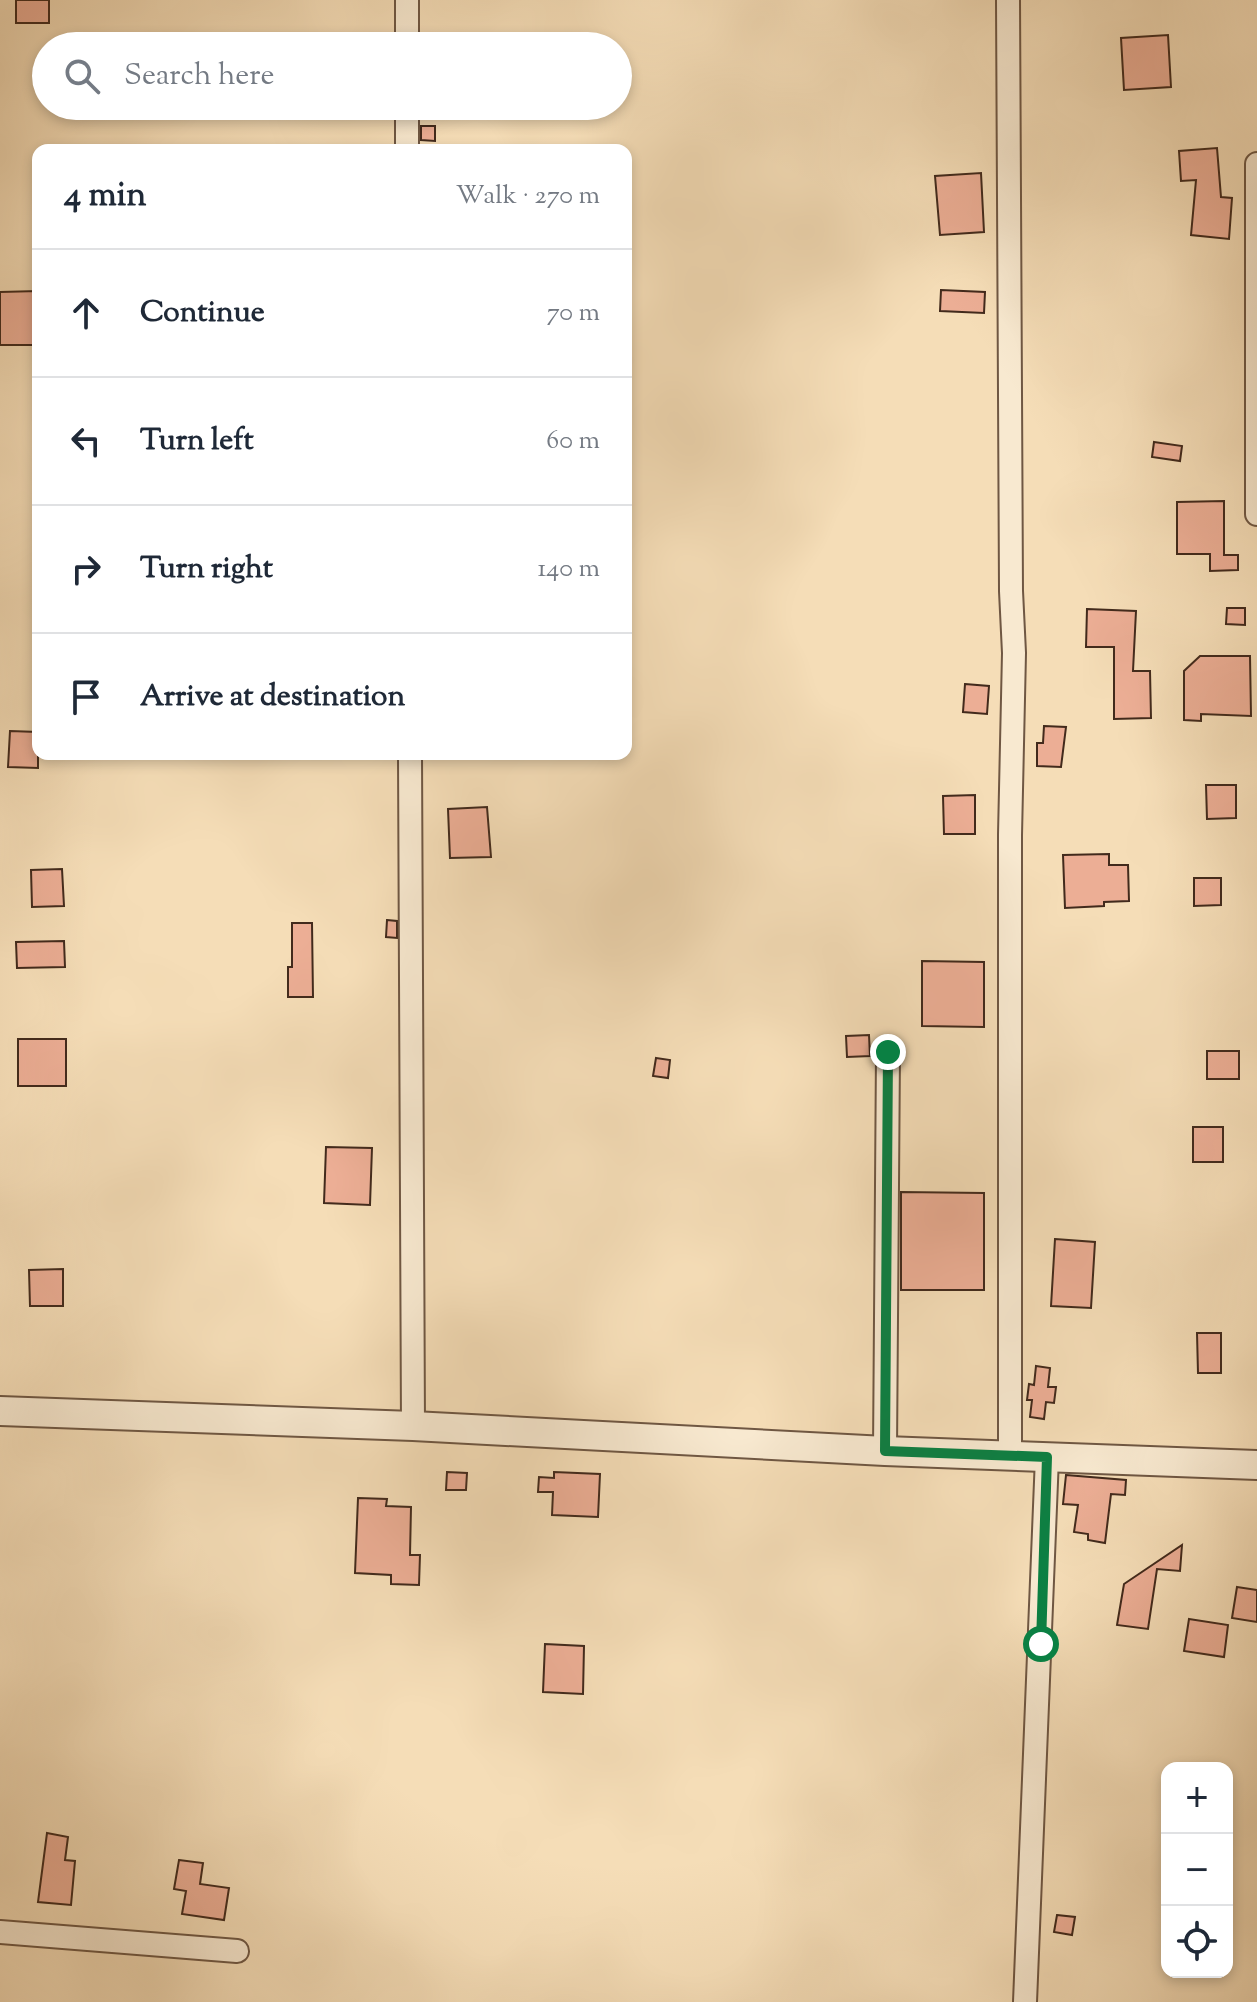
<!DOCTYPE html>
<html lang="en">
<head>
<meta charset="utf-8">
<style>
  :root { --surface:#fff; --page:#f2f2f3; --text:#1f2937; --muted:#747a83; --line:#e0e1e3 }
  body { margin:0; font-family:"Sorts Mill Goudy",serif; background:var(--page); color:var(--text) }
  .controls { position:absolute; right:24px; bottom:24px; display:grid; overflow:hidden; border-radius:16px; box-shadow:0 4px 12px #0003 }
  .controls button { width:72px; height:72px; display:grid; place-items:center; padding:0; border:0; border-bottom:2px solid var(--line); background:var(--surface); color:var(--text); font:40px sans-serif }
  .stop { position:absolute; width:24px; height:24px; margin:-18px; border:6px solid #0b8043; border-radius:50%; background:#fff }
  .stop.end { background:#0b8043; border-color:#fff; box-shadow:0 2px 8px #0008 }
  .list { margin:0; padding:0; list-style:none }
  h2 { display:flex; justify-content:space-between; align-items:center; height:104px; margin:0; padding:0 32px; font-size:34px }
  h2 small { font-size:26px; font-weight:400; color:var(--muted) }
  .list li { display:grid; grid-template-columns:52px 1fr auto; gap:24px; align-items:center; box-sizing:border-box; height:128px; padding:0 32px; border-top:2px solid var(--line) }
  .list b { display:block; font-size:30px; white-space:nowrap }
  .list em { font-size:26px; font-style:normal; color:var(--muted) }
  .icon { flex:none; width:44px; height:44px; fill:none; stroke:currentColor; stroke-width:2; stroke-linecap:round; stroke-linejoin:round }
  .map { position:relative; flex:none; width:1257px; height:2002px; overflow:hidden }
  .search { position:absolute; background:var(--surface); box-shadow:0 4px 12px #0003; left:32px; top:32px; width:600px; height:88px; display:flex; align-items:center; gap:20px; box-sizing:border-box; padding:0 28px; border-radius:44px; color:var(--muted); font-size:30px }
  .panel { position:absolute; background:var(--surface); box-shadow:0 4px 12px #0003; left:32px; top:144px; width:600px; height:616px; border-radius:16px }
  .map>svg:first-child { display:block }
  .building { fill:#ecae95; stroke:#422a1c; stroke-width:2 }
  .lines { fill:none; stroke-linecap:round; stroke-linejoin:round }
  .minor-casing { stroke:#6f5743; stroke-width:26 }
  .tertiary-casing { stroke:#6f5743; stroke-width:32 }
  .minor { stroke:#f8e9d0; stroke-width:22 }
  .tertiary { stroke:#f8e9d0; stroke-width:28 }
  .route { stroke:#0b8043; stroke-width:10 }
</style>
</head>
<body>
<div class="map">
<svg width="1257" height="2002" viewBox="0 0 1257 2002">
  <rect width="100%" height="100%" fill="#f5ddb7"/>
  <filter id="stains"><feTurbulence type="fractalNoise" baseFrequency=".0025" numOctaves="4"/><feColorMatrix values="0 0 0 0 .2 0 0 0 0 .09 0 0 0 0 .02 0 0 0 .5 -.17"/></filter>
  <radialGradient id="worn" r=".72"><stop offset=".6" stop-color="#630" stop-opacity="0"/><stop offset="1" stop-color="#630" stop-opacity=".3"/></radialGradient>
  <!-- building -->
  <path class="building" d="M 16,0 L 49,0 L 49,23 L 16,23 Z
    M 1168,35 L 1171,87 L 1124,90 L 1121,38 Z
    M 421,126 L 435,126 L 435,141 L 421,140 Z
    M 1217,148 L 1221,197 L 1232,198 L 1229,239 L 1191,235 L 1196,180 L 1181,181 L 1179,151 Z
    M 981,173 L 984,232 L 940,235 L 935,176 Z
    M 941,290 L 985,292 L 984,313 L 940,311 Z
    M 38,291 L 38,345 L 0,345 L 0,292 Z
    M 1154,442 L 1182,446 L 1180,461 L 1152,457 Z
    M 1224,501 L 1224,555 L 1238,555 L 1238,570 L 1210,571 L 1210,554 L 1177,554 L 1177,502 Z
    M 1227,608 L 1245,608 L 1245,625 L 1226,624 Z
    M 1087,609 L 1136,611 L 1133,671 L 1150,671 L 1151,718 L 1114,719 L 1114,647 L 1086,647 Z
    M 1200,656 L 1250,656 L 1251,716 L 1201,714 L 1201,721 L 1184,720 L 1184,671 Z
    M 965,684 L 989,686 L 987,714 L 963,712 Z
    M 1044,726 L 1066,727 L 1061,767 L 1037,766 L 1037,743 L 1043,743 Z
    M 10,731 L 38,732 L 38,768 L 8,767 Z
    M 1206,785 L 1236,785 L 1236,818 L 1207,819 Z
    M 975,795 L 975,834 L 944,834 L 943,796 Z
    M 487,807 L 491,857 L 450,858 L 448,809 Z
    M 1109,854 L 1109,865 L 1128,865 L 1129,901 L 1104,902 L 1104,906 L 1065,908 L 1063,855 Z
    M 62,869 L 64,906 L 32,907 L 31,870 Z
    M 1194,878 L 1221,878 L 1221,905 L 1194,906 Z
    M 387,920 L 397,921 L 397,938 L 386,937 Z
    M 292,923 L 312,923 L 313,997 L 288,997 L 288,967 L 292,967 Z
    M 64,941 L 65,967 L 17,968 L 16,942 Z
    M 922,961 L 984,962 L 984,1027 L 922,1026 Z
    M 869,1035 L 870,1056 L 847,1057 L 846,1036 Z
    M 18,1039 L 66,1039 L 66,1086 L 18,1086 Z
    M 1207,1051 L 1239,1051 L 1239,1079 L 1207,1079 Z
    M 656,1058 L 670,1060 L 668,1078 L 653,1076 Z
    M 1193,1127 L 1223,1127 L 1223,1162 L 1193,1162 Z
    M 326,1147 L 372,1148 L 370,1205 L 324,1203 Z
    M 901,1192 L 984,1193 L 984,1290 L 901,1290 Z
    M 1055,1239 L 1095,1242 L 1091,1308 L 1051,1306 Z
    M 63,1269 L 63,1306 L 30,1306 L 29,1270 Z
    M 1197,1333 L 1221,1333 L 1221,1373 L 1198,1373 Z
    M 1036,1366 L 1050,1368 L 1048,1387 L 1056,1387 L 1054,1403 L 1046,1402 L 1044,1419 L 1030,1417 L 1032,1400 L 1027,1400 L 1029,1384 L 1034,1385 Z
    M 447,1472 L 467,1473 L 466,1490 L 446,1490 Z
    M 554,1472 L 600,1474 L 598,1517 L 552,1515 L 553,1492 L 538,1492 L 539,1477 L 554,1478 Z
    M 1066,1475 L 1126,1480 L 1125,1495 L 1111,1494 L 1105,1543 L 1088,1540 L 1088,1534 L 1074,1532 L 1078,1505 L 1063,1504 Z
    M 358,1498 L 387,1499 L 386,1506 L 411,1507 L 410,1555 L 420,1555 L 419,1585 L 391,1584 L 391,1575 L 355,1573 Z
    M 1182,1545 L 1180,1571 L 1157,1569 L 1148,1629 L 1117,1625 L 1124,1584 Z
    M 1237,1587 L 1257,1590 L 1257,1622 L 1232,1618 Z
    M 1189,1619 L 1228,1625 L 1224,1657 L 1184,1651 Z
    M 545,1644 L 584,1646 L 583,1694 L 543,1692 Z
    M 47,1833 L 68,1837 L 65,1860 L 75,1861 L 71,1905 L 38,1902 Z
    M 179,1860 L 203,1863 L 200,1884 L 229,1888 L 224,1920 L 182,1914 L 186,1891 L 174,1889 Z
    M 1057,1915 L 1075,1917 L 1072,1935 L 1054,1932 Z"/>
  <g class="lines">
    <!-- minor casing -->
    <g class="minor-casing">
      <path id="minor" d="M 407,0 L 407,46
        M 1008,0 L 1011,591 L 1014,653 L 1010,835 L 1010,1456
        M 407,106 L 407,150
        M 1257,164 L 1257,514
        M 410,754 L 413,1426
        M 885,1451 L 888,1052
        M 0,1932 L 237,1951
        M 1025,2002 L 1047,1457"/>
    </g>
    <!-- tertiary casing -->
    <g class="tertiary-casing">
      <path id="tertiary" d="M 0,1411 L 413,1426 L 885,1451 L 1257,1465"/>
    </g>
    <!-- minor -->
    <use href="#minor" class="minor"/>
    <!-- tertiary -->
    <use href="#tertiary" class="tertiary"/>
  </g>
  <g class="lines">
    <!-- route -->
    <path class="route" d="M 888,1052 L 885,1451 L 1047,1457 L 1041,1644"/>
  </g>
  <rect width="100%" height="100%" filter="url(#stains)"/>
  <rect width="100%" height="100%" fill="url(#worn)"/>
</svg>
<div class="controls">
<button>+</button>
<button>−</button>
<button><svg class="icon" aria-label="locate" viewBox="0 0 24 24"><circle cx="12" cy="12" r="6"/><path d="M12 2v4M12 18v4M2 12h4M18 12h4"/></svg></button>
</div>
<div class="stop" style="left:1041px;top:1644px"></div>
<div class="stop end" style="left:888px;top:1052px"></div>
<div class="search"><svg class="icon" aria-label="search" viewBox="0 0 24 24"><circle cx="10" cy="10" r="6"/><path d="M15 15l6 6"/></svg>Search here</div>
<section class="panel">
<h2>4 min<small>Walk · 270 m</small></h2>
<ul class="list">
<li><svg class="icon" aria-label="ahead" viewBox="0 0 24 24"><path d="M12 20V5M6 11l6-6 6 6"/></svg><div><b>Continue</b></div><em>70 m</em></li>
<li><svg class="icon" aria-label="left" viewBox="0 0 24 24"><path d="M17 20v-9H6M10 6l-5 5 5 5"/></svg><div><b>Turn left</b></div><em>60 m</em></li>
<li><svg class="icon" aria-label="right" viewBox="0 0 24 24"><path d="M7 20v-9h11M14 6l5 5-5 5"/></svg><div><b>Turn right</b></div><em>140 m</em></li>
<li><svg class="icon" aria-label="arrive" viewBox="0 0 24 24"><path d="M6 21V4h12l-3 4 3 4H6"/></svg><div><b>Arrive at destination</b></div></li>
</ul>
</section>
</div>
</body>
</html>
